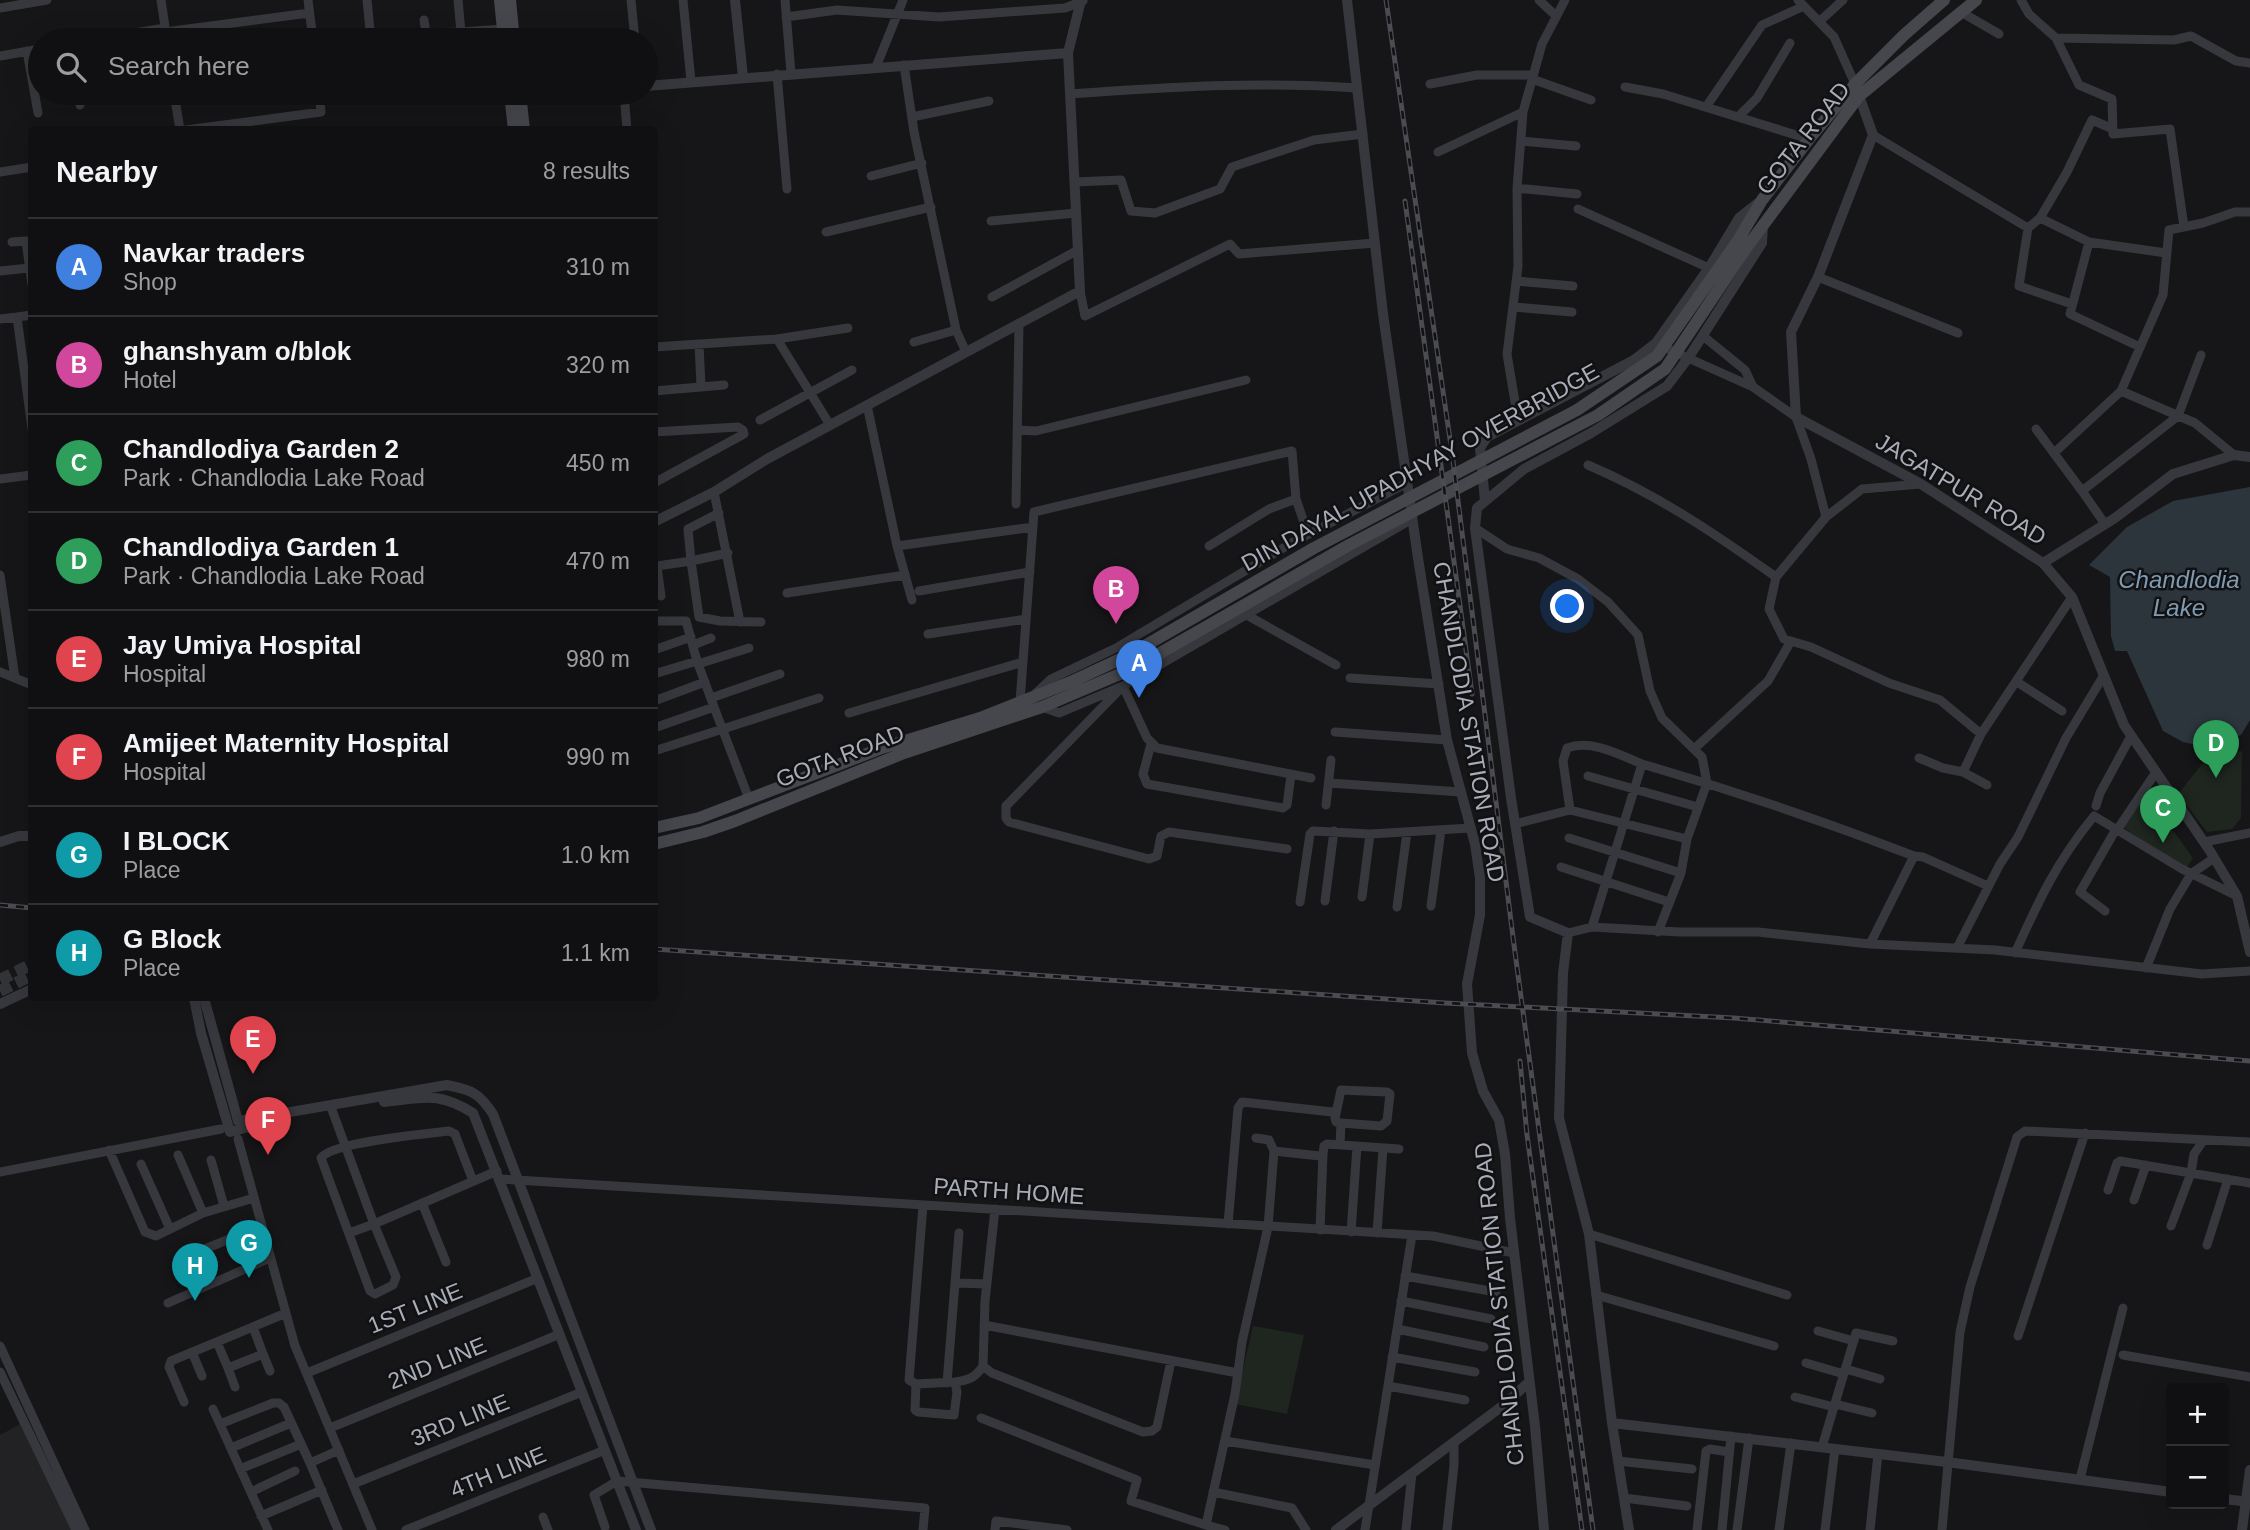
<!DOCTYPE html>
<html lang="en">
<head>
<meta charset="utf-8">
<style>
  :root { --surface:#101012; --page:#19191b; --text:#f1f3f6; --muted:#9c9d9f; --line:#303032; --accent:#f2b134 }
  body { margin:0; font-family:Arial,sans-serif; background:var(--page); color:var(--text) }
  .controls { position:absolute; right:21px; bottom:21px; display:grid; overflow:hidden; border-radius:7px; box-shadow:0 7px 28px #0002 }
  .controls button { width:63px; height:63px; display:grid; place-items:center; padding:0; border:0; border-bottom:2px solid var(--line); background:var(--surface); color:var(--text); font:35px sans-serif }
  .you { position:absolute; left:1568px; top:607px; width:24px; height:24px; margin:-18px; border:5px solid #fff; border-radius:50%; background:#1a73e8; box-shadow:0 0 0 10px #1a73e833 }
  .badge { display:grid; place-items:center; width:46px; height:46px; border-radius:50%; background:var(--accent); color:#fff; font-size:23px; font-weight:700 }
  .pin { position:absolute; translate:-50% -58px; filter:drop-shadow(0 2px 4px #0008) }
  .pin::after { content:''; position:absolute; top:37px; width:24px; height:21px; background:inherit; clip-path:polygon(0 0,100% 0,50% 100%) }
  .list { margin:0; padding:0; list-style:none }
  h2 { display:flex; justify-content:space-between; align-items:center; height:91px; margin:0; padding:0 28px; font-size:30px }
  h2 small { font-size:23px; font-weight:400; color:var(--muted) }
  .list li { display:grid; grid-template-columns:46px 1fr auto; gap:21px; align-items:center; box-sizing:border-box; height:98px; padding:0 28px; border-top:2px solid var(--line) }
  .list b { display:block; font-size:26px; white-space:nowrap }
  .list p { margin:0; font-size:23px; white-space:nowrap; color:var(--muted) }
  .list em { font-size:23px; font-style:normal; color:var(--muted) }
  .icon { flex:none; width:38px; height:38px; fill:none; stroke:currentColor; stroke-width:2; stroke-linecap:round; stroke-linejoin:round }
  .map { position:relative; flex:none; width:2250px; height:1530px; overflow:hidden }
  .search { position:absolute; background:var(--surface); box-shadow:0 7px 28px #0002; left:28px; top:28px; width:630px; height:77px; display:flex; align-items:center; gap:18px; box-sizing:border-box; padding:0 24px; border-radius:38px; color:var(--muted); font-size:26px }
  .panel { position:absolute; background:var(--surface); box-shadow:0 7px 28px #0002; left:28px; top:126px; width:630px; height:875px; border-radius:7px }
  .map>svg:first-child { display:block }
  .built { fill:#222225 }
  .green { fill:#1e261f }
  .water { fill:#2c353c }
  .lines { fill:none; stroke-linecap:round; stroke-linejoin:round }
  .secondary-tunnel { stroke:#333438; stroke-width:12; stroke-dasharray:12 6; stroke-linecap:butt }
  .minor { stroke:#37383d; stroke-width:9 }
  .tertiary { stroke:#37383d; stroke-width:10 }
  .secondary { stroke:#45474d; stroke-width:12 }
  .rail-casing { stroke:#4a4c52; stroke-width:5 }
  .rail { stroke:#111113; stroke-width:2.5; stroke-dasharray:8; stroke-linecap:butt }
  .labels { text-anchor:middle; stroke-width:5; stroke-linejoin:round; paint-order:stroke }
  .street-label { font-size:23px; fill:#a8adb8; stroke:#111113 }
  .water-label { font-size:24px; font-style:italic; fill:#7f9bb3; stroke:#111113 }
</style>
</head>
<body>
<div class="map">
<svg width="2250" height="1530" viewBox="0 0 2250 1530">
  <rect width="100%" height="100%" fill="#161618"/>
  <!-- built -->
  <path class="built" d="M 24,1422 L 74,1530 L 0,1530 L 0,1435 Z"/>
  <!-- green -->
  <path class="green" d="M 2242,751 L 2241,818 L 2232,829 L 2207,832 L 2178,794 L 2202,764 Z
    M 2146,793 L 2193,858 L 2185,870 L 2123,827 Z
    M 1253,1326 L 1304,1335 L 1287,1414 L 1235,1404 Z"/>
  <!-- water -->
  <path class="water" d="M 2250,487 L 2250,720 L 2241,735 L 2209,748 L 2183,742 L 2163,731 L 2127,651 L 2115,651 L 2111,636 L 2110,577 L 2089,565 L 2127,527 L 2173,501 Z"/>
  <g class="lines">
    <!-- secondary-tunnel -->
    <path class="secondary-tunnel" d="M 0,980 L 32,964
      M 0,991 L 32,975"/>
    <!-- minor -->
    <path class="minor" d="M 161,0 L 167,40
      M 308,0 L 313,40
      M 367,0 L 371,40
      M 631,0 L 635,40
      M 683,0 L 691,81
      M 785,0 L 791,73
      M 1539,0 L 1556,16
      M 1798,0 L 1834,37 L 1855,84
      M 2021,0 L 2029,14 L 2056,38 L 2174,40 L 2191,36 L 2236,61 L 2250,63
      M 0,8 L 47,0
      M 1961,12 L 1999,34
      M 786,17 L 837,10 L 939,17 L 1065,8 L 1083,1
      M 424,20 L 426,33 L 461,32 L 458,0
      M 1820,21 L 1843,0
      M 165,32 L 309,13
      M 2056,38 L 2079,85 L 2112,99 L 2113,134 L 2170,129 L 2184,227
      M 91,40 L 165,28
      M 462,40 L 461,32 L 503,29
      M 27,51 L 38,113
      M 0,56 L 40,49
      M 904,65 L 914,132 L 956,330 L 966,352
      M 876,67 L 903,0
      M 777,74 L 787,189
      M 1532,79 L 1591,100
      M 1430,84 L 1477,75 L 1533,75
      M 1625,87 L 1663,94 L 1809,139
      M 78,93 L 80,105
      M 120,93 L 121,97
      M 174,93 L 180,130
      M 377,93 L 377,95 L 400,93
      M 624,93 L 627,130
      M 1070,94 C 1166,87 1262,81 1357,88
      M 1706,107 L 1762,25 L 1804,6
      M 912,117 L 989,101
      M 1738,117 L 1757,98 L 1790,43
      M 186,130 L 321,112 L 319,93
      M 1873,135 L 2028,228 L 2040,218 L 2089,242
      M 1521,141 L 1576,146
      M 1438,152 L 1523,112
      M 0,172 L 32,167
      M 871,176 L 922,163
      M 1075,182 L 1121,180 L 1131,211 L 1155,213 L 1220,189 L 1232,167 L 1314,140 L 1363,134
      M 1517,188 L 1577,194
      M 1578,209 L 1709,268
      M 2040,218 L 2067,172 L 2092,120 L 2113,129
      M 991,221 L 1076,213
      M 2028,228 L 2019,286 L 2072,304
      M 826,232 L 931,207
      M 12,242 L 26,241 L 32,285
      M 0,271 L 29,268
      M 1818,277 L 1958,333
      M 1516,281 L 1573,286
      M 1080,291 L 1085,316 L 1230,244 L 1239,254 L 1375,243
      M 992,297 L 1078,250
      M 1514,307 L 1572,312
      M 32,315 L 17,317 L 32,429
      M 0,319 L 17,317
      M 1703,336 L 1745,370 L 1753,387
      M 777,339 L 830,425
      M 914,342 L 956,330
      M 699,344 L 701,386
      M 1659,345 L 1753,387 L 1796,417 L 1811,459 L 1826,517
      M 654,347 L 777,339 L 848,328
      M 2140,347 L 2070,314 L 2089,242 L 2166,253
      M 654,391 L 724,385
      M 867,405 L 897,546 L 912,600
      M 760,420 L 852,370
      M 1518,420 L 1507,354 L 1518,266 L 1517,188 L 1523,112 L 1542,44 L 1565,0
      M 2036,429 L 2082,491
      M 1017,430 L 1036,431 L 1246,380
      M 654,432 L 738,427 L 743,430 L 744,434 L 654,483
      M 2054,453 L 2121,391
      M 2234,455 L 2195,423 L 2121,391 L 2163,295 L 2169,230 L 2203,223 L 2235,212 L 2250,212
      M 1588,465 C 1658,495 1714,533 1776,577
      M 0,479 L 32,475
      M 1921,484 L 1862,489 L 1826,517 L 1776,577 L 1769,609 L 1784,639 L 1811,647 L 1889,683 L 1940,700 L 1981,734 L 2072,597
      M 714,492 L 740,622
      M 1016,504 L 1019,324
      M 2105,524 L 2082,491 L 2178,416 L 2201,355
      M 1475,528 L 1507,549 L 1539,558 L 1578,579 L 1608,602 L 1638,635 L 1650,691 L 1662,718 L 1702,757 L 1707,783 L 1687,839 L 1570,810 L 1515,824
      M 897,546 L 1033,527
      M 1209,546 L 1269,509 L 1296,499
      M 728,553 L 691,561 L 699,617 L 720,621 L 761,622
      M 0,575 L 15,678
      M 919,591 L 1030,572
      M 787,593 L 905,575
      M 661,596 L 657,566 L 691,561 L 688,529 L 719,513
      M 1243,613 L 1336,665
      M 654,621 L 686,621 L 697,661 L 714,707 L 654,728
      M 928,634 L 1026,619
      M 693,645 L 711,638
      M 654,650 L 691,637
      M 698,664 L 749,648
      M 0,672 L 32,685
      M 654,674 L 697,661
      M 1350,678 L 1439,684
      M 2017,682 L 2062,711
      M 1123,686 L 1006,806 L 1006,818 L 1009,822 L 1149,859 L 1157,856 L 1161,836 L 1169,832 L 1287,849
      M 1123,686 L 1147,738 L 1157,748 L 1311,778
      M 1036,693 L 1051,679 L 1116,648 L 1290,544 L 1407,483
      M 711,698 L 780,674
      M 654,701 L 705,682
      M 1020,702 L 1034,512 L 1292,451 L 1296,499 L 1308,534
      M 714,707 L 749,799
      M 1042,707 L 1059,713 L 1123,686 L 1412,519
      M 849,713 L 1023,662
      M 1335,732 L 1447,740
      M 1151,744 L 1143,774 L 1147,784 L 1283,808 L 1287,805 L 1291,775
      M 1694,749 L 1768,681 L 1791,641
      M 654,751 L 819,698
      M 1919,758 L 1943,768 L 1963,772 L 1981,734
      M 1963,772 L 1987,785
      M 1588,776 L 1698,807
      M 1329,783 L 1461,792
      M 1326,805 L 1331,760
      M 2096,806 L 2100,793 L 2131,736
      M 1570,810 L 1563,761 L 1567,748 C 1592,739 1620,755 1642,764
      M 2117,830 L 2156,772
      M 1569,838 L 1681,873
      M 2204,842 L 2250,833
      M 1914,856 L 1923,857 L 1988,886
      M 1561,867 L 1669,902
      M 1362,897 L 1370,834
      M 1325,901 L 1334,831
      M 1300,902 L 1310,834 L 1313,831 L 1370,834 L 1471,828
      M 1431,906 L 1441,830
      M 1397,907 L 1407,832
      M 2105,911 L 2080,892 L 2116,829
      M 1592,927 L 1642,764 C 1735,791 1824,821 1914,856 L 1870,944
      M 1658,932 L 1681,873 L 1687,839
      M 1568,933 L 1592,927 L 1680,932 L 1758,932 L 1870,944 L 1995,950 L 2202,974 L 2250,971
      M 1957,948 L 2000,864 L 2018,837 L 2066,738 L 2104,675
      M 2015,953 C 2039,900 2057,861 2094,816 L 2182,869 L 2237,896
      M 2146,968 L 2170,909 L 2191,874 L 2214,858
      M 332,1110 L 374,1224 L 497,1171
      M 1256,1138 L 1269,1140 L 1274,1151 L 1320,1156 L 1323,1154 L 1324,1146 L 1327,1144 L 1399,1149
      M 238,1139 L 295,1346 L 372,1530
      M 1340,1145 L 1341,1123 L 1336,1122 L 1335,1118 L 1341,1090 L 1387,1092 L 1390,1094 L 1387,1121 L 1381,1126 L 1341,1123
      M 109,1150 L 145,1232 L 156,1236 L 203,1213 L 254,1198
      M 178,1155 L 203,1213
      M 211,1160 L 224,1206
      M 141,1164 L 170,1229
      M 0,1172 L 221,1129
      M 500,1179 L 1433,1236 L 1514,1253
      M 2108,1190 L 2117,1163 L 2120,1161 L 2250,1183
      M 2134,1200 L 2146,1165
      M 422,1203 L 446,1262
      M 995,1209 L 985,1301 L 983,1366 L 992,1373 L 1143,1432 L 1152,1431 L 1157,1427 L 1171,1361
      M 1228,1224 L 1238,1108 L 1242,1102 L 1332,1112
      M 2171,1226 L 2191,1173 L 2194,1154 L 2203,1141
      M 1320,1230 L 1323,1154
      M 1351,1232 L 1357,1146
      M 349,1233 L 374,1224 L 396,1277 L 393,1285 L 375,1294 L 370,1291 L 321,1158 C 332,1142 425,1134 449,1131 L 455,1134 L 473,1181
      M 1377,1233 L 1383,1148
      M 1589,1234 L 1787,1295
      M 2207,1245 L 2228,1179
      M 200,1251 L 261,1226
      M 1405,1276 L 1496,1292
      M 955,1283 L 987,1284
      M 1596,1295 L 1774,1346
      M 1401,1301 L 1491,1319
      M 168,1303 L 270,1258
      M 984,1325 L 1238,1373
      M 1397,1329 L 1484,1347
      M 1818,1331 L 1854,1341
      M 2018,1336 L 2085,1133
      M 217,1342 L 228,1368 L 263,1354 L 253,1327
      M 0,1346 L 85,1530
      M 192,1352 L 202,1376
      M 263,1354 L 270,1371
      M 2123,1355 L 2250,1377
      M 1392,1357 L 1475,1372
      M 1806,1363 L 1844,1374
      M 228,1368 L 235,1387
      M 1846,1369 L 1880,1379
      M 0,1372 L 76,1530
      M 307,1373 L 538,1278
      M 955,1382 C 969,1380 975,1378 983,1366
      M 947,1383 L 959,1233
      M 916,1384 L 915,1410 L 918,1412 L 954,1415 L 957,1392 L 955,1382 L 916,1384 L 909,1380 L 923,1205
      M 1388,1386 L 1465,1400
      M 1795,1397 L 1834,1407
      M 184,1402 L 169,1367 L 171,1361 L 286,1313
      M 1835,1404 L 1872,1413
      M 213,1409 L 268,1530
      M 981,1418 L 1137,1480 L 1131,1501 L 1206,1525
      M 220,1424 L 273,1403 L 279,1403 L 284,1407 L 310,1463 L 339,1450
      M 330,1428 L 560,1334
      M 1225,1441 L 1375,1465
      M 1822,1447 L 1856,1333 L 1893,1341
      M 231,1448 L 291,1423
      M 1618,1461 L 1692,1469
      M 310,1463 L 338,1530
      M 240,1469 L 301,1444
      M 2080,1479 L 2123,1308
      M 353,1484 L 582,1392
      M 251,1492 L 295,1471
      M 1213,1492 L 1292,1508 L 1306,1530
      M 1624,1498 L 1687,1506
      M 261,1516 L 322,1490
      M 543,1517 L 548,1530
      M 605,1527 L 594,1495 L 617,1481 L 925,1508 L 923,1530
      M 406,1530 L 605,1450
      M 995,1530 L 996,1521 L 1067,1530
      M 1225,1530 L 1206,1525 L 1235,1394 L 1242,1342 L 1268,1227 L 1274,1151
      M 1365,1530 L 1412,1235
      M 1406,1530 L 1412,1473
      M 1447,1530 L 1454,1465 L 1454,1442
      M 1697,1530 L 1706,1451 L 1710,1449 L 1729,1452
      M 1722,1530 L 1731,1436
      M 1737,1530 L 1749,1438
      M 1779,1530 L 1791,1443
      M 1825,1530 L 1835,1449
      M 1870,1530 L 1878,1454
      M 1942,1530 L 1960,1332 L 1970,1287 L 2017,1137 L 2025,1131 L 2250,1142"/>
    <!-- tertiary -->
    <path class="tertiary" d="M 735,0 L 743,77
      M 1347,0 L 1383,314 L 1418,558 L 1447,740 L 1475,844 L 1480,878 L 1480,915 L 1467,984 L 1472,1053 L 1483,1091 L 1499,1120 L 1505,1154 L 1510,1218 L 1535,1426 L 1544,1530
      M 1068,53 L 1081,0
      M 646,86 L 1068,53 L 1080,291 L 767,459 L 714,492 L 654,522
      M 1857,90 L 1873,135 L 1818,277 L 1791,332 L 1796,417 L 1921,484 L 2043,563 L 2072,597 L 2124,725 L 2210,851 L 2237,896 L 2250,952
      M 514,98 L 569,93
      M 1763,224 L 1762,243 L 1689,357 L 1667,386 L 1591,433 L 1524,469 L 1477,508 L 1475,528 L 1511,798 L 1530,917 L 1568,933 L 1563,973 L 1559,1118 L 1589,1234 L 1612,1423 L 1947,1462 L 2171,1492
      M 1485,501 L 1480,448 L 1487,437 L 1634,360 L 1656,343 L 1709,268 L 1739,218 L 1758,203
      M 2043,563 L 2115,518 L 2173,474 L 2234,455 L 2250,457
      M 0,842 L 19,836 L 32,836
      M 194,998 L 201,1033 L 230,1132 L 268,1122
      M 204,998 L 238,1121 L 447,1085 C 472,1090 479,1093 493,1114 L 651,1530
      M 0,1004 L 32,989
      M 384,1102 C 425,1098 437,1091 473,1113 L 636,1530
      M 1612,1423 L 1629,1530
      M 2224,1499 L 2250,1502
      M 1336,1530 L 1505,1404 L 1529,1382
      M 2242,1530 L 2250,1470"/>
    <!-- secondary -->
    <path class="secondary" d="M 500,0 L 504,40
      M 510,0 L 514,40
      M 510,93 L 514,130
      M 520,93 L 524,130
      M 654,828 L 699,818 L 882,748 L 980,718 L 1073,681 L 1129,655 L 1314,548 L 1577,410 L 1657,356 L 1737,242 L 1762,200 L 1809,139 L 1855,84 L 1904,35 L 1944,0
      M 654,844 L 703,832 L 735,821 L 904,753 L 1042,707 L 1134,668 L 1349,545 L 1598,415 L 1665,369 L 1747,247 L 1859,96 L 1976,0"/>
    <!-- rail casing -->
    <g class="rail-casing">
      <path id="rail" d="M 1386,0 L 1452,453 L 1514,945 L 1593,1530
        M 1405,201 L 1472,694
        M 0,905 L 32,908
        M 654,949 L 1445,1003 L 1734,1018 L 2250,1061
        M 1520,1061 L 1527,1135 L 1582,1530"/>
    </g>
    <!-- rail -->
    <use href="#rail" class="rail"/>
  </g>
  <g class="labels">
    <!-- street labels -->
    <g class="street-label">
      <text transform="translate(1803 138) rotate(-52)" y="8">GOTA ROAD</text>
      <text transform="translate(1420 467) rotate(-29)" y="8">DIN DAYAL UPADHYAY OVERBRIDGE</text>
      <text transform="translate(1961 489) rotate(31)" y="8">JAGATPUR ROAD</text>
      <text transform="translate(1469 722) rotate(80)" y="8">CHANDLODIA STATION ROAD</text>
      <text transform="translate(840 756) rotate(-21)" y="8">GOTA ROAD</text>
      <text transform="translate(1009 1191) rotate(4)" y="8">PARTH HOME</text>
      <text transform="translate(1499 1304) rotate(-96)" y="8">CHANDLODIA STATION ROAD</text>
      <text transform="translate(415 1308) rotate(-22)" y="8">1ST LINE</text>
      <text transform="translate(437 1363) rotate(-22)" y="8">2ND LINE</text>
      <text transform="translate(460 1420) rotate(-22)" y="8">3RD LINE</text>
      <text transform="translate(498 1472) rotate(-22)" y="8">4TH LINE</text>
    </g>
    <!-- water labels -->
    <g class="water-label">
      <text x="2179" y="588">Chandlodia<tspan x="2179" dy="28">Lake</tspan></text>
    </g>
  </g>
</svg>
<div class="controls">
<button>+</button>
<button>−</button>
</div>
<div class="you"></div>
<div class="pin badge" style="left:1139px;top:698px;background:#3f7fe0">A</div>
<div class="pin badge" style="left:1116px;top:624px;background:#d1479c">B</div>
<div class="pin badge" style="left:2163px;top:843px;background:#2e9e5b">C</div>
<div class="pin badge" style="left:2216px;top:778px;background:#2e9e5b">D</div>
<div class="pin badge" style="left:253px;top:1074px;background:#e0444e">E</div>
<div class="pin badge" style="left:268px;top:1155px;background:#e0444e">F</div>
<div class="pin badge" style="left:249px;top:1278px;background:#0f9aa8">G</div>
<div class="pin badge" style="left:195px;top:1301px;background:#0f9aa8">H</div>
<div class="search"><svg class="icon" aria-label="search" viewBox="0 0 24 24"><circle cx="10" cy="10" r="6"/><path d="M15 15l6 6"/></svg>Search here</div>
<section class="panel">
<h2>Nearby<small>8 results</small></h2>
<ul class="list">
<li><span class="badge" style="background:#3f7fe0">A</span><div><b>Navkar traders</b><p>Shop</p></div><em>310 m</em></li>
<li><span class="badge" style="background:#d1479c">B</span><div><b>ghanshyam o/blok</b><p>Hotel</p></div><em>320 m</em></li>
<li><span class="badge" style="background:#2e9e5b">C</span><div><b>Chandlodiya Garden 2</b><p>Park · Chandlodia Lake Road</p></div><em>450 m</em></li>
<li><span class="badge" style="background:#2e9e5b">D</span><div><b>Chandlodiya Garden 1</b><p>Park · Chandlodia Lake Road</p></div><em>470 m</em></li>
<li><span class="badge" style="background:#e0444e">E</span><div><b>Jay Umiya Hospital</b><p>Hospital</p></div><em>980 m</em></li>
<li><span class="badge" style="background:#e0444e">F</span><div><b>Amijeet Maternity Hospital</b><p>Hospital</p></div><em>990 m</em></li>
<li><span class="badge" style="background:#0f9aa8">G</span><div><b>I BLOCK</b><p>Place</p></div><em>1.0 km</em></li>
<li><span class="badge" style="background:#0f9aa8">H</span><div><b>G Block</b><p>Place</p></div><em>1.1 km</em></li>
</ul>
</section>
</div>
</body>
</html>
